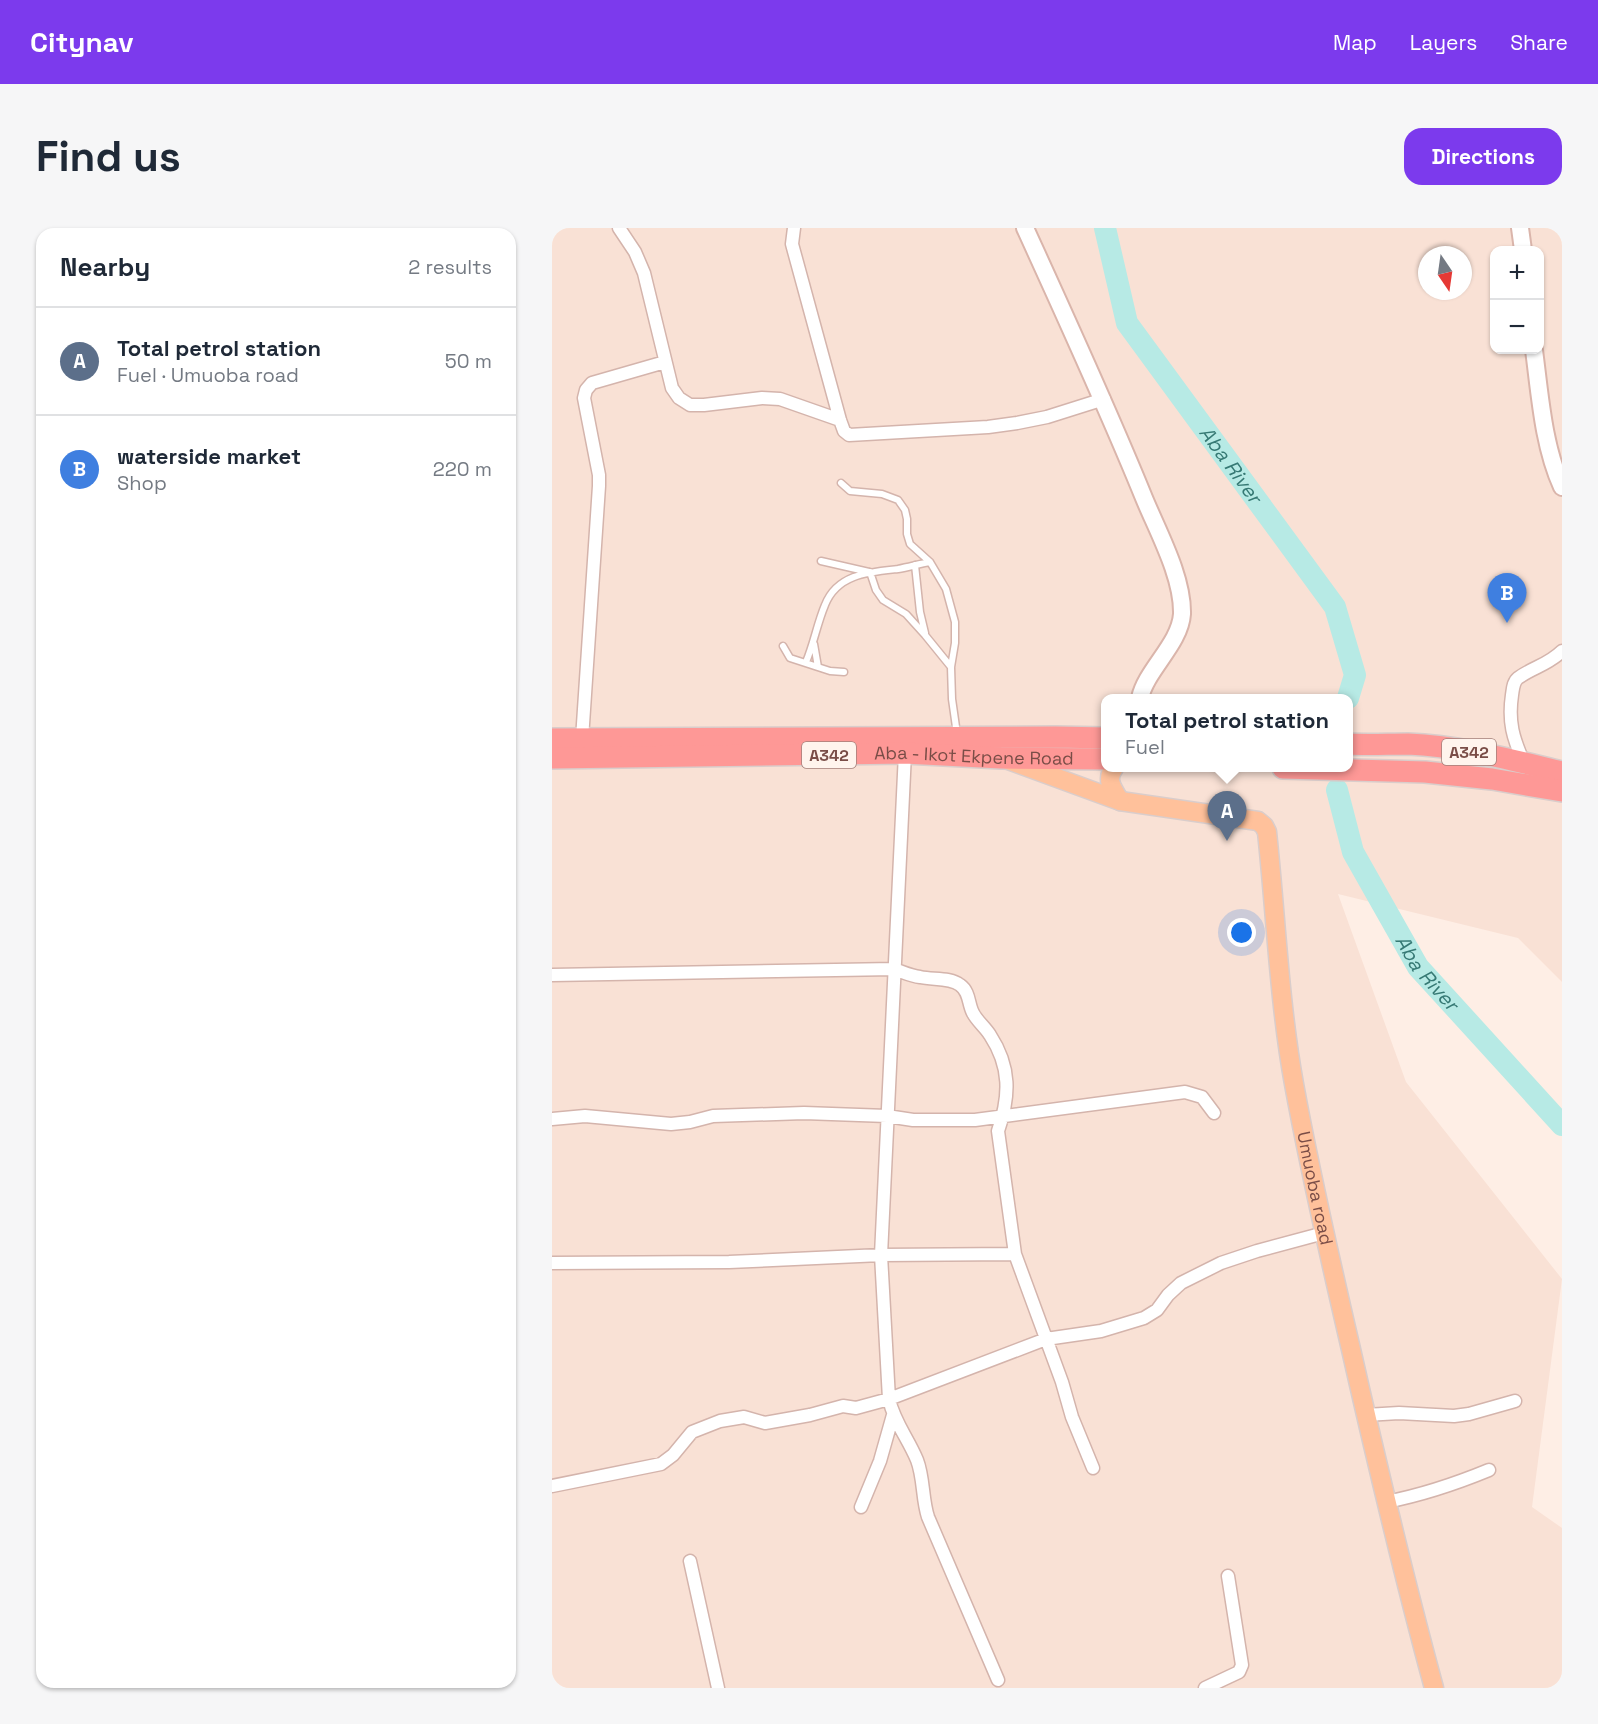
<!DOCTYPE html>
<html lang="en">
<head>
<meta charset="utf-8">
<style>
  :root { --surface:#fff; --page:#f6f6f7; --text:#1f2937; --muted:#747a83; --line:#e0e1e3; --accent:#7c3aed }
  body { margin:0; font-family:"Space Grotesk",sans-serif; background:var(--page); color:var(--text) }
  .controls { position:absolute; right:18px; top:18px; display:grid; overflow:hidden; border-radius:12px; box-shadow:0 2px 4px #0004 }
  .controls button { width:54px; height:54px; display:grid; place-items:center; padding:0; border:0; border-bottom:2px solid var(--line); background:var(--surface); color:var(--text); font:30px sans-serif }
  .compass { position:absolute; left:866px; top:18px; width:54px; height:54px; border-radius:50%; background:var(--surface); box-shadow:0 2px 4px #0004; rotate:167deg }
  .you { position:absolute; left:690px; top:705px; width:21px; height:21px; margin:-15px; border:4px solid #fff; border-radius:50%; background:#1a73e8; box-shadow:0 0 0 9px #1a73e833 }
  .badge { display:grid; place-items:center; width:39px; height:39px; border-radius:50%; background:var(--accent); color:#fff; font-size:20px; font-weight:700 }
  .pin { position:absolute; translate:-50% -50px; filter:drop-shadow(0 2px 3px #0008) }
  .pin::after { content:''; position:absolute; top:32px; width:21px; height:18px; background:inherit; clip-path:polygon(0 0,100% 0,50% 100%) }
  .popup { position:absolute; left:549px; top:466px; width:252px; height:78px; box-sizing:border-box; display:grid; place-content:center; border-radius:12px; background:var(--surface); filter:drop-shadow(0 2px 4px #0005); font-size:20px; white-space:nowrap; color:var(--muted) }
  .popup b { font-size:22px; color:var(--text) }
  .popup::after { content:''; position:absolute; left:50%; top:100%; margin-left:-12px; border:12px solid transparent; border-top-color:var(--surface) }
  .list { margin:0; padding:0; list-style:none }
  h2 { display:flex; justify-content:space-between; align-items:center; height:78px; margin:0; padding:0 24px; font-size:26px }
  h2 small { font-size:20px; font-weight:400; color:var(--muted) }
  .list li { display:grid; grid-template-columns:39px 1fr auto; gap:18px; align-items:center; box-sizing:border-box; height:108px; padding:0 24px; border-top:2px solid var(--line) }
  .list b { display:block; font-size:22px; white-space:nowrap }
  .list p { margin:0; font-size:20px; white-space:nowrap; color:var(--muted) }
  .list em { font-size:20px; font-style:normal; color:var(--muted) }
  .map { position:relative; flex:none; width:1010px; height:1460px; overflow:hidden; border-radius:18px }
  header { display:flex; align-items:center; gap:36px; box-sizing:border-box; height:84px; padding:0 30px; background:var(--accent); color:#fff }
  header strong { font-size:28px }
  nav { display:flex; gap:33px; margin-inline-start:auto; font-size:21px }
  .intro { display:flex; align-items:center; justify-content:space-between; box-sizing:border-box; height:144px; padding:0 36px }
  h1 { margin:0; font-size:42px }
  .button { padding:15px 27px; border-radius:18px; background:var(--accent); color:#fff; font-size:21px; font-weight:700 }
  main { display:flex; gap:36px; padding:0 36px }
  aside { flex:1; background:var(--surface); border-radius:18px; box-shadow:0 2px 4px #0004 }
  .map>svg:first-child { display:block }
  .residential { fill:#f9e1d5; fill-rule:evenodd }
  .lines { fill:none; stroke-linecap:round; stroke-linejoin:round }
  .river { stroke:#b7eae5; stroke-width:22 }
  .lane-casing { stroke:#d4b4ac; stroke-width:9 }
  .street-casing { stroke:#d4b4ac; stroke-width:15 }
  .secondary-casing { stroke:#dab5ab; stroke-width:20 }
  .primary-casing { stroke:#dacdcb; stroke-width:21 }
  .highway-casing { stroke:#dacdcb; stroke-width:24 }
  .lane { stroke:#fff; stroke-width:6 }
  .street { stroke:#fff; stroke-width:12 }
  .secondary { stroke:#fff; stroke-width:16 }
  .primary { stroke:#ffc19b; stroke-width:18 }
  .highway { stroke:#fe9896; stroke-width:21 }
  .labels { text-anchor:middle; stroke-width:6; stroke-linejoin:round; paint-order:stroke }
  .shield { fill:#fff4ed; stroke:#a27f79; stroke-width:1.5 }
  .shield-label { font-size:16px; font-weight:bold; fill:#7a4d47 }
  .street-label { font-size:18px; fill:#7a4d47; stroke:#fff4ed }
  .water-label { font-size:20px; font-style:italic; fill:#367974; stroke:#fff4ed }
</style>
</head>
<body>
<header>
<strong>Citynav</strong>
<nav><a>Map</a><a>Layers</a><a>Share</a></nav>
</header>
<div class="intro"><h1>Find us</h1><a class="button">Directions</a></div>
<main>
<aside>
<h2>Nearby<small>2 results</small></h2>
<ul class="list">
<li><span class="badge" style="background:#5c6f8a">A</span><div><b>Total petrol station</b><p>Fuel · Umuoba road</p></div><em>50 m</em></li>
<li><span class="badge" style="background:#3f7fe0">B</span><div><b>waterside market</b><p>Shop</p></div><em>220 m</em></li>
</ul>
</aside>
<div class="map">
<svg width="1010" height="1460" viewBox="0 0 1010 1460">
  <rect width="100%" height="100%" fill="#feeee5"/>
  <!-- residential -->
  <path class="residential" d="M 0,0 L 1010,0 L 1010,754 L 966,710 L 786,666 L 854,854 L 1010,1051 L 980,1279 L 1010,1300 L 1010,1460 L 0,1460 ZM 942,22 L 987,22 L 987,122 L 942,122 ZM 875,27 L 911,27 L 911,63 L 875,63 ZM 554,470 L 796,470 L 796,540 L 554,540 Z"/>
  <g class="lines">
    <!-- river -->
    <g class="river">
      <path id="s1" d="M 553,0 L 575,95 L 783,379 L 803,447 L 796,470"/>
      <path id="s2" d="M 785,562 L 801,624 L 866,739 L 1010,897"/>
    </g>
    <!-- lane casing -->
    <g class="lane-casing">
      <path id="lane" d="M 289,255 L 298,263 L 330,266 L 346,272 L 353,282 L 355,291 L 355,306 L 358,316 L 378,334 L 394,361 L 403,394 L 403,415 L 399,439 L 400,471 L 405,506
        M 269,333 L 317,344
        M 363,337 L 368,384 L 373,405
        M 318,344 L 324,362 L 331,372 L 354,386 L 373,407 L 399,439
        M 262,416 L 266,439
        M 231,418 L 238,430 L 278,443 L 292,444
        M 254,434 C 262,415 265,396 273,377 C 285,346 317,344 346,341 C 357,339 367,336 378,334"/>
    </g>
    <!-- street casing -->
    <g class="street-casing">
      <path id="street" d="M 67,0 L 83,24 L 92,45 L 120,160 L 127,170 L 138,177 L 152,177 L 210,170 L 228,171 L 288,192
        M 242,0 L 240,16 L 288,192 L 292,203 L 297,207 L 436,199 L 465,195 L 495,189 L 552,171
        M 30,511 L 47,258 L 47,247 L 32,170 L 34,162 L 40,155 L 113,134
        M 353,525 L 329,1027 L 337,1171 C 342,1194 356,1210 365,1232 C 372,1250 370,1271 376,1289 L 446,1452
        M 972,535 C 961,510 956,494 960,467 C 961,461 961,454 966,450 C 981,439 996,437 1010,423
        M 0,747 L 342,741 C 351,744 359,748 368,749 C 381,752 398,749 408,757 C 418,764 416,776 421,785 C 425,793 433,799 438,807 C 459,839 458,868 446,903 L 463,1026 L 510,1154 L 520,1189 L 541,1240
        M 0,891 L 33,888 L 119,896 L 138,894 L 161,888 L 252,885 L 335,888 L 361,892 L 423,892 L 633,864 L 650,869 L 662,885
        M 0,1035 L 177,1034 L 329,1027 L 463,1026
        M 814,1187 L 847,1185 L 902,1188 L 917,1186 L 963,1173
        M 0,1258 L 109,1236 L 121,1227 L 140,1204 L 168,1193 L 192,1189 L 213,1195 L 258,1187 L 291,1178 L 304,1180 L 337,1171 L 494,1111 L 549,1103 L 592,1090 L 605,1082 L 616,1067 L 629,1055 L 669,1035 L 705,1023 L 772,1005
        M 834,1274 C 870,1267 903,1256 937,1242
        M 309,1279 L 328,1233 L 341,1187
        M 138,1333 L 166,1460
        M 653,1460 L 687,1444 L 690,1437 L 676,1348"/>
    </g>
    <!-- secondary casing -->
    <g class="secondary-casing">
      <path id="secondary" d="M 473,0 C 514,90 555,179 592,270 C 606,304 631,349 630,386 C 628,416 594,442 588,470
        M 968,0 L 971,22
        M 982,122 C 988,167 991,217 1010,259"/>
    </g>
    <!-- primary casing -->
    <g class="primary-casing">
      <g id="primary">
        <path id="s3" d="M 456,532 L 568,573 L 706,593 L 712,598 L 715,604 C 724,688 727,773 742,856 C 758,944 778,1031 798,1117 C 824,1232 851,1346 882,1460"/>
        <path d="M 562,540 C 553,552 561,561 568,573"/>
      </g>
    </g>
    <!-- highway casing -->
    <g class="highway-casing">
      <g id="highway">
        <path d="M 0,511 L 504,509 L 554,510"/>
        <path d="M 796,516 C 816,517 836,516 856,516 C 908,518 960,532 1010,544"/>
        <path id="s4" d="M 0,530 L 353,525 L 449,530 L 554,531"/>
        <path d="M 731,540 L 873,544 L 940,551 L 1010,563"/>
      </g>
    </g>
    <!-- lane -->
    <use href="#lane" class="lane"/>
    <!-- street -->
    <use href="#street" class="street"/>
    <!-- secondary -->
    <use href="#secondary" class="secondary"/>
    <!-- primary -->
    <use href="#primary" class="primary"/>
    <!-- highway -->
    <use href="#highway" class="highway"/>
  </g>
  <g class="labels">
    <!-- shield labels -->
    <g class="shield">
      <rect x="890" y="511" width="54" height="26" rx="4.5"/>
      <rect x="250" y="514" width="54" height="26" rx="4.5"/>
    </g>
    <g class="shield-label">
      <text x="917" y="530">A342</text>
      <text x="277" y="533">A342</text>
    </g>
    <!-- street labels -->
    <g class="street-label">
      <text dy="6" stroke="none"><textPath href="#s4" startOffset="422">Aba - Ikot Ekpene Road</textPath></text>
      <text dy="6" stroke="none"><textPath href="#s3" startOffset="633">Umuoba road</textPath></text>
    </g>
    <!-- water labels -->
    <g class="water-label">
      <text dy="7" stroke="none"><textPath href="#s1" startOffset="273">Aba River</textPath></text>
      <text dy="7" stroke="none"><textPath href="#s2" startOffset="206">Aba River</textPath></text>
    </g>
  </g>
</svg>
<div class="controls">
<button>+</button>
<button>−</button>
</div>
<svg class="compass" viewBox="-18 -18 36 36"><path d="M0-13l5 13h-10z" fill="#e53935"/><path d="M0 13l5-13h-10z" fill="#747a83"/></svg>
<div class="you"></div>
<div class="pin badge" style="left:675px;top:613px;background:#5c6f8a">A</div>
<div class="popup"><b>Total petrol station</b>Fuel</div>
<div class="pin badge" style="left:955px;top:395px;background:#3f7fe0">B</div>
</div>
</main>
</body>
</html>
